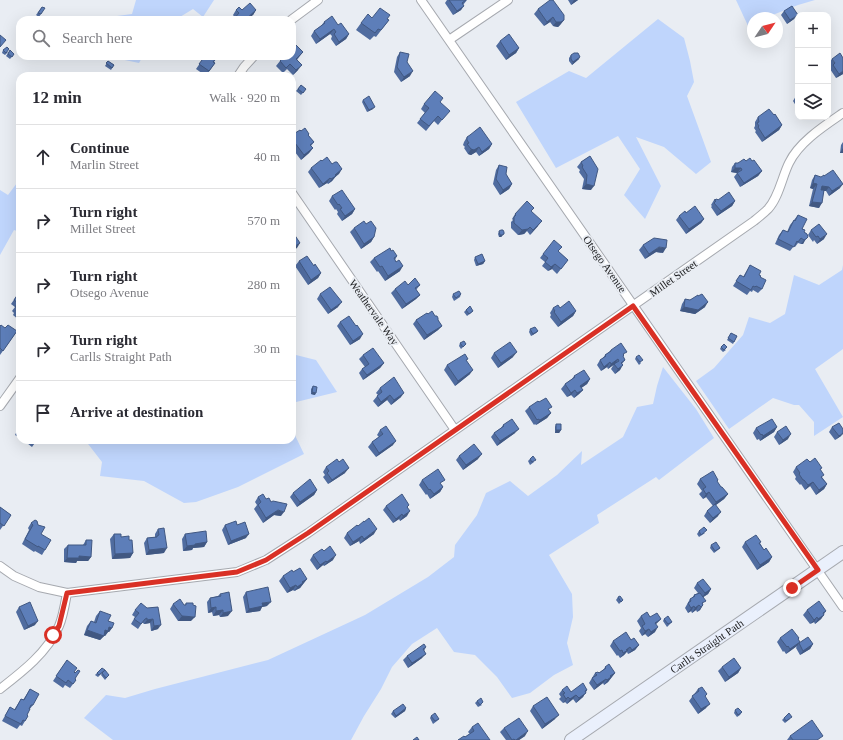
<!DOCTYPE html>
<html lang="en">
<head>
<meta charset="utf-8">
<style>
  :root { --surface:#fff; --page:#f2f2f3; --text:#2b2b33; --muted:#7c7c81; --line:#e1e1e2 }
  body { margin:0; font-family:Georgia,serif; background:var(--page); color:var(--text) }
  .controls { position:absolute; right:12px; top:12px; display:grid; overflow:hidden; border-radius:8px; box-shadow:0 4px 16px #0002 }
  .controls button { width:36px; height:36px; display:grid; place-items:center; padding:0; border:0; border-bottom:1px solid var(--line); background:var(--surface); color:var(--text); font:20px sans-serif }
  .compass { position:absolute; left:747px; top:12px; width:36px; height:36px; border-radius:50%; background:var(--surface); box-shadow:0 4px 16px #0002; rotate:55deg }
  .stop { position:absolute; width:12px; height:12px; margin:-9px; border:3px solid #d93025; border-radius:50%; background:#fff }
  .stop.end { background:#d93025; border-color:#fff; box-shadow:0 1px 4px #0008 }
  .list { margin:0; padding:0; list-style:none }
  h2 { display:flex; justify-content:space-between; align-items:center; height:52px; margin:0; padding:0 16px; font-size:17px }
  h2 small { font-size:13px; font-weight:400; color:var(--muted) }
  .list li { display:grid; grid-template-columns:26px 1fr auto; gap:12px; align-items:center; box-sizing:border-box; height:64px; padding:0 16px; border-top:1px solid var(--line) }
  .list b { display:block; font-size:15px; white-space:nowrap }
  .list p { margin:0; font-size:13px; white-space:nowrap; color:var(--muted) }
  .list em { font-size:13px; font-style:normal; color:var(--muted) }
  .icon { flex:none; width:22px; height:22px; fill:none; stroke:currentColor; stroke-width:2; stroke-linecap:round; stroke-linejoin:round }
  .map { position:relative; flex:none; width:843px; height:740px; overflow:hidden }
  .search { position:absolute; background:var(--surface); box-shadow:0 4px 16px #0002; left:16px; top:16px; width:280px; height:44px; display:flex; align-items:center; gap:10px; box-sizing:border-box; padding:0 14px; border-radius:12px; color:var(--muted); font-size:15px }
  .panel { position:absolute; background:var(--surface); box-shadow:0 4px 16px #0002; left:16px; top:72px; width:280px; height:372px; border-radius:12px }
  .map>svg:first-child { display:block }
  .green { fill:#bfd5fc }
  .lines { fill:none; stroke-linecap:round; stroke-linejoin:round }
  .street-casing { stroke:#a6a9af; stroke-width:10 }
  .secondary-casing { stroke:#a6a9af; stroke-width:14 }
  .street { stroke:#fff; stroke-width:8 }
  .secondary { stroke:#eaf0fc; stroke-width:12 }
  .wall { fill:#506c9f }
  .shaded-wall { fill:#415882 }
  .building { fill:#5d7eb9; stroke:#415882 }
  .route { stroke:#d93025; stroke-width:5 }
  .labels { text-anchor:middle; stroke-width:3.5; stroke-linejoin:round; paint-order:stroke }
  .street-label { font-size:11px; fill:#222325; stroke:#e9edf3 }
</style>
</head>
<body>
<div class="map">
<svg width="843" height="740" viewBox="0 0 843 740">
  <rect width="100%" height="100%" fill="#e9edf3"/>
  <!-- green -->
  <path class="green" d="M 136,0 L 214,0 L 203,17 L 193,9 L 175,20 L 101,20 L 102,18 L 132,14 Z
    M 736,0 L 815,0 L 798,5 L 765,18 L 753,18 L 753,26 L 749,28 Z
    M 658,19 L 684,38 L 690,61 L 694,82 L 687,96 L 711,162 L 696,174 L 664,147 L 636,137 L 661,186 L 645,219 L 624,195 L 640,169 L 618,136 L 556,168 L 516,102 L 569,71 L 586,78 Z
    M 113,56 L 143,56 L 139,63 L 115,58 Z
    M 20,179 L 20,232 L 14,230 L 0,255 L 0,190 L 8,195 Z
    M 843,265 L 843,349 L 815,369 L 843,417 L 814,436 L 814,422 L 799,405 L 794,405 L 773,398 L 729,429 L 696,381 L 714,368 L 743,335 L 749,317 L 770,323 L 785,314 L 794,275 L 819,285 L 842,270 Z
    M 292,354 L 316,360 L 337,392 L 292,403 Z
    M 663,367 L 696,409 L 714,438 L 659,480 L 656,477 L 597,515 L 599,523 L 549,555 L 572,594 L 573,617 L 567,643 L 573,665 L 554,675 L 530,693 L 512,698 L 497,677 L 475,655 L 454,652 L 437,628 L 412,644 L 392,667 L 381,689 L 364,716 L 351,740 L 113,740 L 84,718 L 106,695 L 125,698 L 155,689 L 268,660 L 365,615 L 428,577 L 454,557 L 455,545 L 477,515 L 486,493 L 510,481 L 528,496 L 557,475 L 582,451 L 581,465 L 623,437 L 637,407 L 653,404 L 657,386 Z
    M 292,429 L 304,454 L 238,487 L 196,502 L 184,503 L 144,481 L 100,476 L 102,462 L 85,440 L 292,440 Z"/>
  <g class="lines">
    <!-- street casing -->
    <g class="street-casing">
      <path id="street" d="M 421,0 L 843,607
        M 291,20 L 318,0
        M 449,40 L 508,0
        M 238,76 L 244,67 L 254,56
        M 292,193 L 455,430
        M 0,406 L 20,378
        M 0,566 L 14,576 L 39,587 L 67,593 L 237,572 L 266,560 L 308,533 L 754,221 C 759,217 764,213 768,209 C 779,197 782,177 789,163 C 799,142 824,126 843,113
        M 0,689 C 22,672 47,653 59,626 C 63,617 65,604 67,593"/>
    </g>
    <!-- secondary casing -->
    <g class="secondary-casing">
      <g id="secondary">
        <path id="s1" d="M 571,740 L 843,552"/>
      </g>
    </g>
    <!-- street -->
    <use href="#street" class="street"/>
    <!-- secondary -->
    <use href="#secondary" class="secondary"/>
  </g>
  <!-- wall -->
  <path class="wall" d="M 447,0 L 467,0 L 463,5 L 461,10 L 453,15 L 445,3 Z
    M 568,0 L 578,0 L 571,5 Z
    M 42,7 L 41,14 L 39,17 L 36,15 Z
    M 538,9 L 564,20 L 560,25 L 558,27 L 553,26 L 550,22 L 544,26 L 534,14 Z
    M 236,10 L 256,10 L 253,15 L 235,18 L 233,15 Z
    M 784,11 L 794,19 L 787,24 L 781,15 Z
    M 372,18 L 387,19 L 389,20 L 376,37 L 374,36 L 370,40 L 356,30 L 361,23 Z
    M 324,22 L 338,25 L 349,34 L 346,39 L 336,46 L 331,39 L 332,36 L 330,34 L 316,44 L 311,36 L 314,31 L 321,26 Z
    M 500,41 L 519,48 L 516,53 L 506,60 L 496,46 Z
    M 3,50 L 8,52 L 5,55 L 2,53 Z
    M 10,50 L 14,54 L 10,59 L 6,56 Z
    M 303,52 L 297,60 L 298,70 L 293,75 L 287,69 L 283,73 L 276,66 L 280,61 Z
    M 400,52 L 407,62 L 410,76 L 401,82 L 394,72 L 397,57 Z
    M 571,55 L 579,59 L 572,65 L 569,61 L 569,58 Z
    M 204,56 L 218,56 L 214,62 L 215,63 L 206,76 L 196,69 L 205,56 Z
    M 832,59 L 843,74 L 836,78 L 830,69 L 831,68 L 829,63 Z
    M 108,61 L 114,65 L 111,70 L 105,66 Z
    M 301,85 L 306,89 L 301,95 L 296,91 Z
    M 798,94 L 798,109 L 793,101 L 796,96 Z
    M 363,100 L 373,109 L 367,112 L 362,102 Z
    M 440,102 L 446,115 L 438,125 L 434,121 L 426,131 L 417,123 L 425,113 L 421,109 L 424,104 Z
    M 774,115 L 782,125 L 779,130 L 762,142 L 755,132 L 756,131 L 754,128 L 755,126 L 755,122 L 758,117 Z
    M 301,131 L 309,134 L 308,135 L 314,142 L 311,146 L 313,148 L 309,153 L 301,160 L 292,148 L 292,135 Z
    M 467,137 L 492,144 L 489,149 L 479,156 L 476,152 L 471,155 L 468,154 L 464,148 L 465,147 L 463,145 L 464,142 Z
    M 843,142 L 843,153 L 840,153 L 841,145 Z
    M 590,156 L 591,190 L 582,189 L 584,179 L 579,172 L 580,170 L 577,167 L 581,162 Z
    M 746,161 L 762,171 L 758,176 L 740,187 L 734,177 L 737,173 L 731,172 L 732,167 L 735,163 L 738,163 Z
    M 332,164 L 342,169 L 332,181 L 328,184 L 327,183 L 319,188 L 308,172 L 311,168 Z
    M 499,165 L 512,184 L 509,189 L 500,195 L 493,184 L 496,170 Z
    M 815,175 L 840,188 L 829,196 L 826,191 L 824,191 L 819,208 L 809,206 L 813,189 L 810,188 L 812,180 Z
    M 332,196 L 355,209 L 352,214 L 342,221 L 337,214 L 338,212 L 336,209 L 335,210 L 329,201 Z
    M 714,200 L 718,200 L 735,201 L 732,206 L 717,216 L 711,207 L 712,206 L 711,205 Z
    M 532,212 L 538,226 L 530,235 L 527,231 L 524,234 L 518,235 L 511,228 L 511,222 L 513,220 L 512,219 L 515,214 Z
    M 686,213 L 704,219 L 701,223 L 686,234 L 676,220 L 679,216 Z
    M 798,215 L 804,232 L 807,234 L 803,244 L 801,244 L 798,243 L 795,247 L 794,246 L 790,251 L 775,244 L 779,235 L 783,230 L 787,232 L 790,225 Z
    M 354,228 L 374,237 L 371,242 L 361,249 L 350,232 Z
    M 811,230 L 824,239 L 817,244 L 814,240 L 813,242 L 808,235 Z
    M 499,231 L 502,236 L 501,237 L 499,237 L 498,234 Z
    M 643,245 L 663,253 L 656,252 L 645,259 L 639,250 Z
    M 391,251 L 397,256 L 395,260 L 400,271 L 385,281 L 378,271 L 377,272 L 370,262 L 374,258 Z
    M 559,252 L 568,260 L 557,274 L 552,269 L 548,271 L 542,266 L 545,262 L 540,258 L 543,254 Z
    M 475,257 L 485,261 L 483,264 L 476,266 L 474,260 Z
    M 299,261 L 321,273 L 318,278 L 308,285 L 295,266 Z
    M 750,265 L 759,275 L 760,277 L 762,289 L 758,293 L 753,290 L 752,292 L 750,291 L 747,295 L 733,286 L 740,275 L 743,277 Z
    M 408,285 L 420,285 L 416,290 L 420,295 L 416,299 L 402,309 L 391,293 L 395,289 Z
    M 20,291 L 20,321 L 13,315 L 14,313 L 12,311 L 15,307 L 11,304 Z
    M 320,294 L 338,307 L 328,314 L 317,299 Z
    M 453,294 L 461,294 L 460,297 L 454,301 L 452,297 Z
    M 698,296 L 705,307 L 695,314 L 680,311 L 682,304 L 685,299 L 690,300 Z
    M 553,308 L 560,308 L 576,311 L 573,316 L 558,327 L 550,317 L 551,315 L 550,313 Z
    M 466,310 L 473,311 L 471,313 L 467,316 L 464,312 Z
    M 428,314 L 438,320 L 442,326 L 438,330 L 424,340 L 413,324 L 416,320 Z
    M 340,322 L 356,326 L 360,339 L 350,345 L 337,326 Z
    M 0,326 L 5,328 L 17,331 L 0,355 Z
    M 530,329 L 538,331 L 536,333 L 531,336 L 529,332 Z
    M 731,333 L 737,336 L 733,344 L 727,340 Z
    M 460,343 L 466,344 L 461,349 L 459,346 Z
    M 721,347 L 726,350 L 723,352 L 720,349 Z
    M 611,350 L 623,357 L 625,360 L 622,364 L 620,370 L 615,374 L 611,369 L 614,364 L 608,369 L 607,367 L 601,371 L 597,365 L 600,360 L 603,358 L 605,355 L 609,352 Z
    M 494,353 L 513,357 L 498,368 L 491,358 Z
    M 363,355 L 384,363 L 380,368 L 363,380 L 359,373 L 362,369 L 365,367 L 359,359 Z
    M 636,357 L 641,363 L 639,365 L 635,359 Z
    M 467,361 L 470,374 L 455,386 L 444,370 L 447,365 Z
    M 574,376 L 590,379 L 587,384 L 581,388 L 583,390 L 579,394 L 574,398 L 571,395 L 567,397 L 561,389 L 565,384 L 572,379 Z
    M 313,386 L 315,395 L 311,394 L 311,389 Z
    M 380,388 L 401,397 L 391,405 L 387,400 L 378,407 L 373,401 L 378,395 L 376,393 Z
    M 539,402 L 551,413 L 547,418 L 536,425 L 535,424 L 534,425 L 525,411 L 529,407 Z
    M 20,422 L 20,438 L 15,435 L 17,431 L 16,429 L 17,426 Z
    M 556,424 L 561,430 L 559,433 L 555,433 L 555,427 Z
    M 503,425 L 515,433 L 497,446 L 491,437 L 494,433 L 501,428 Z
    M 777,427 L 774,432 L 760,441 L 759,439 L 757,440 L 753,433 L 756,428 Z
    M 832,427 L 841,436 L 835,440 L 829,432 Z
    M 380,430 L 393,445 L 376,457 L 368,447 L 372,442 L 379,437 L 377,435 Z
    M 777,432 L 788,439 L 779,445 L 774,437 Z
    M 23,440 L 37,440 L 32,447 Z
    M 459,456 L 478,459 L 463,470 L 456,460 Z
    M 530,459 L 534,462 L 530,465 L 528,461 Z
    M 339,462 L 345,473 L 328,484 L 323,477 L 325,475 L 323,472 L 326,467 Z
    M 810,462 L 820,470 L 822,477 L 827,484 L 824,489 L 816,495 L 810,486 L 805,490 L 801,484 L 800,485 L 795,479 L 796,477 L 793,472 L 796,467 Z
    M 700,479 L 717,482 L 721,487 L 728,494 L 724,499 L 716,505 L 718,516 L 710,523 L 704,516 L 707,511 L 713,506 L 706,497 L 703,499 L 699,494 L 702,491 L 697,484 Z
    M 422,480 L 442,485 L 443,487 L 440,492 L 430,499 L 427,494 L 426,495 L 419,485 Z
    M 317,490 L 314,495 L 297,507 L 290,497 L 293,493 Z
    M 258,497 L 266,499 L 281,516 L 274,515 L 263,523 L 254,509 L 257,505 L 255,502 Z
    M 386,506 L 408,507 L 407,516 L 400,521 L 399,519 L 393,523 L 383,510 Z
    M 0,507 L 11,515 L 0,530 Z
    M 31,523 L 38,525 L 45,550 L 42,555 L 35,551 L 34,552 L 22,544 L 29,530 L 28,528 Z
    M 225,525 L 237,525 L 246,538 L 228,545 L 222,530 Z
    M 158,529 L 164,553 L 146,555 L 144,543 L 147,538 L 155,537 L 155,534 Z
    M 699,531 L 705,533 L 699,537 L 697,534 Z
    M 347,533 L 374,534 L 360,544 L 359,541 L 350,546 L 344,538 Z
    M 114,534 L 129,540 L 133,553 L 130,558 L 112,559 L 110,539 Z
    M 185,534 L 207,542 L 204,547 L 193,548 L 192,550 L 183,551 L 182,539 Z
    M 86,540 L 91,557 L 88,561 L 77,561 L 76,563 L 64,562 L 64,549 L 68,545 L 83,545 Z
    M 745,542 L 760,543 L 764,550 L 772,557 L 769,562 L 757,570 L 742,547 Z
    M 711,545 L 720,548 L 718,550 L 714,553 L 710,548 Z
    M 313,555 L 333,560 L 324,566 L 323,565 L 317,570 L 310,560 Z
    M 293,572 L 307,579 L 300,588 L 294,591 L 293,590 L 287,593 L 279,581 L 283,576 Z
    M 697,583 L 711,589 L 708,594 L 703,597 L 703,605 L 700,610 L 697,612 L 696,610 L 692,613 L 691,611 L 688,613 L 685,608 L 690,599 L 692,598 L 694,595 L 698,593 L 694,588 Z
    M 246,592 L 267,606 L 262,607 L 260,611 L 246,613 L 243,597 Z
    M 220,594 L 228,616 L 220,617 L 219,615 L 213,616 L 212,612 L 208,613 L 207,602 L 210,598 L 218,596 Z
    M 618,597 L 623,600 L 619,604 L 616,600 Z
    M 186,603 L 191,621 L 178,621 L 170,609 L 173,604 L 185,605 Z
    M 19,607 L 35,625 L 24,630 L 16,612 Z
    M 158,607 L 158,629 L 151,631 L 150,623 L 144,624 L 143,623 L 142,623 L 138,629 L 131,624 L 135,617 L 132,615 L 135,610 Z
    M 807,610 L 826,611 L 821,619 L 815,624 L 814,622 L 810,624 L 803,615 Z
    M 100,611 L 108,621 L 112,628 L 109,632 L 108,632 L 105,636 L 104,636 L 100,640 L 84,635 L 87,626 L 91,621 L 94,622 L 96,616 Z
    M 641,616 L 661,619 L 656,624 L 655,632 L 648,637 L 645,634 L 642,636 L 639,631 L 641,628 L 637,621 Z
    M 664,619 L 672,622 L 667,627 L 663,621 Z
    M 780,638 L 798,639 L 799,643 L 813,644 L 810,649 L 800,655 L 796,648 L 797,646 L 786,654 L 784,651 L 783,652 L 777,642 Z
    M 631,640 L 639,645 L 635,650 L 628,654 L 627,652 L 624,655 L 620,658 L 618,655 L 617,656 L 610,646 L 613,641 Z
    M 426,647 L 424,651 L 422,658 L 408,668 L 403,660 L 407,656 Z
    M 67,660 L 76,677 L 75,679 L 76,680 L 70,688 L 65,685 L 63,688 L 53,681 Z
    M 605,667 L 615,673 L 608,682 L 604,685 L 603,683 L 594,690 L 589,683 L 595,673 L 599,673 L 604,669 Z
    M 722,667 L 741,668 L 738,673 L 725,682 L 718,671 Z
    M 105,670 L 98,677 L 95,675 L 97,673 Z
    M 102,673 L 109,675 L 105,680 L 101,675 Z
    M 30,689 L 33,705 L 29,710 L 27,715 L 25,721 L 22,726 L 20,725 L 17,729 L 2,721 L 10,707 L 14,710 L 21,699 L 23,700 Z
    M 698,689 L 707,694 L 705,697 L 706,708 L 698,714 L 689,701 Z
    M 562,690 L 571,692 L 587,690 L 583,697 L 576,703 L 573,699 L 567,704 L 565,702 L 563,703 L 559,699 L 561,697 L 559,694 Z
    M 477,701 L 482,705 L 478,707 L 475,703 Z
    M 533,706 L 555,719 L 542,729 L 530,711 Z
    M 406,708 L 405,711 L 395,718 L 391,714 L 393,711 Z
    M 735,710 L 742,712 L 740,715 L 737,717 L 734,713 Z
    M 431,716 L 439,719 L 437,721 L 433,724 L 430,718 Z
    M 784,718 L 790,719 L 785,723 L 782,720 Z
    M 472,727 L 490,740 L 465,737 L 470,734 L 468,732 Z
    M 504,728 L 525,736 L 519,740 L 506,740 L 500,732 Z
    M 790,736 L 820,740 L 787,740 Z"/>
  <!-- shaded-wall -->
  <path class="shaded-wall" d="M 574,0 L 578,0 L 571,5 Z
    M 464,6 L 461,10 L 453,15 L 457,11 Z
    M 256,10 L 253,15 L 247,20 L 245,20 Z
    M 798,15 L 794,19 L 787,24 L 790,20 Z
    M 553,17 L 550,22 L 544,26 L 547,22 Z
    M 564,20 L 560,25 L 558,27 L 553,26 L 556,22 Z
    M 334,29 L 330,34 L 316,44 L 320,39 Z
    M 349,34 L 346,39 L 336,46 L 339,42 Z
    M 519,48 L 516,53 L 506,60 L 509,55 Z
    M 580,57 L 579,59 L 572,65 L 573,62 Z
    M 302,65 L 298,70 L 293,75 L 296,70 Z
    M 413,71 L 410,76 L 401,82 L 404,77 Z
    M 843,71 L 843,74 L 836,78 L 839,74 Z
    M 375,107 L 373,109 L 367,112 L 369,110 Z
    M 782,125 L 779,130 L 762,142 L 765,138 Z
    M 492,144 L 489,149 L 479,156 L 482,152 Z
    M 479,147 L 476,152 L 471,155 L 468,154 L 471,149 Z
    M 313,148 L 309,153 L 301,160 L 304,155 Z
    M 843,148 L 843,153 L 840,153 Z
    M 735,168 L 741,168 L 737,173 L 731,172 Z
    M 342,169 L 339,174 L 334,178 L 336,176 L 332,181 L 328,184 L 335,175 Z
    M 762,171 L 758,176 L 740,187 L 744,183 Z
    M 330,178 L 327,183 L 319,188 L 323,184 Z
    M 813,183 L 817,184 L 813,189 L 810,188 Z
    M 512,184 L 509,189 L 500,195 L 503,190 Z
    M 586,184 L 594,186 L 591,190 L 582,189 Z
    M 843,184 L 840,188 L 829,196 L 832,191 Z
    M 822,186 L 829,187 L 826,191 L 819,190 Z
    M 735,201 L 732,206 L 717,216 L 721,211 Z
    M 812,202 L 822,203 L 819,208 L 809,206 Z
    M 355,209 L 352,214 L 342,221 L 345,216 Z
    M 704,219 L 701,223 L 686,234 L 689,229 Z
    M 542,221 L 538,226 L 530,235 L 533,230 Z
    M 530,227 L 524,234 L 518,235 L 522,230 Z
    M 504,234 L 501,237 L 499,237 L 500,235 Z
    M 827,234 L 824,239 L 817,244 L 820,239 Z
    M 374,237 L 371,242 L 361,249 L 364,244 Z
    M 806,239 L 803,244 L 801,244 L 804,240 Z
    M 300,243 L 297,248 L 292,251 L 292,248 Z
    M 659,247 L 666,248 L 663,253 L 656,252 L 645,259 L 649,254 Z
    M 485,261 L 483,264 L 476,266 L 478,264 Z
    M 555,264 L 552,269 L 548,271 L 551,267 Z
    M 403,266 L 400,271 L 385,281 L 388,276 Z
    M 321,273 L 318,278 L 308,285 L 311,280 Z
    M 420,295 L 416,299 L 402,309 L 406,304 Z
    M 342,302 L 338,307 L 328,314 L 331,310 Z
    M 708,302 L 705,307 L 695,314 L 680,311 L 684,307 Z
    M 576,311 L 573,316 L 558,327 L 561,322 Z
    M 442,326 L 438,330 L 424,340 L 427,335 Z
    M 538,331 L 536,333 L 531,336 L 533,334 Z
    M 363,334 L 360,339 L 350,345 L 353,341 Z
    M 517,352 L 513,357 L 498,368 L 501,363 Z
    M 618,359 L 615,364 L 608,369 L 611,364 Z
    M 610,362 L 607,367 L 601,371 L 604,367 Z
    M 384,363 L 380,368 L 363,380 L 367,375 Z
    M 623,365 L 620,370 L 615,374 L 618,369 Z
    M 473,370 L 470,374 L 455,386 L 458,381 Z
    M 590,379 L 587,384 L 577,391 L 580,386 Z
    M 575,390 L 571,395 L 567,397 L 571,393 Z
    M 583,390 L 579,394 L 574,398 L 577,393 Z
    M 312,392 L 316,393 L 315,395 L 311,394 Z
    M 404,393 L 401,397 L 391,405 L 394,400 Z
    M 390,395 L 387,400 L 378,407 L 381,402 Z
    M 551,413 L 547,418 L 536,425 L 540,420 Z
    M 777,427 L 774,432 L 760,441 L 763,436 Z
    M 519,429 L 515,433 L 497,446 L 500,441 Z
    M 556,430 L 561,430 L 559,433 L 555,433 Z
    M 843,433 L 843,434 L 841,436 L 835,440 L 839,436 Z
    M 791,434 L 788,439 L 779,445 L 783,440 Z
    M 396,441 L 393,445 L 376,457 L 379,453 Z
    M 482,454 L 478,459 L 463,470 L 466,465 Z
    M 349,468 L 345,473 L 328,484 L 332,480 Z
    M 813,482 L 810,486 L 805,490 L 808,485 Z
    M 827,484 L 824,489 L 816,495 L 819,490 Z
    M 443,487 L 440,492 L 430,499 L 434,494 Z
    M 317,490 L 314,495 L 297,507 L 300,502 Z
    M 709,492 L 706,497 L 703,499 L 706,494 Z
    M 728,494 L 724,499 L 713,507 L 716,502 Z
    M 278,510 L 284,512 L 281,516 L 274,515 L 263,523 L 266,518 Z
    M 410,511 L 407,516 L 400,521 L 403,516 Z
    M 721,512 L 718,516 L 710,523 L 713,518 Z
    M 402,514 L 399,519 L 393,523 L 396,519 Z
    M 377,529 L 374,534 L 360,544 L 364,539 Z
    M 249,534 L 246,538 L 228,545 L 231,541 Z
    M 362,536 L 359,541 L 350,546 L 353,542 Z
    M 207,542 L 204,547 L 193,548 L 192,550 L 183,551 L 187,546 L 195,544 Z
    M 167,548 L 164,553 L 146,555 L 149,550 Z
    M 133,553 L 130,558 L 112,559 L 115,554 Z
    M 336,555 L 333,560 L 324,566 L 327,562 Z
    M 79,556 L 91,557 L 88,561 L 77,561 L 76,563 L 64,562 L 67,558 Z
    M 772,557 L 769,562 L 757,570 L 760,565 Z
    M 326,561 L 323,565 L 317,570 L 320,565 Z
    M 307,579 L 300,588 L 294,591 L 302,582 Z
    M 296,585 L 293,590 L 287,593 L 290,588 Z
    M 711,589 L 708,594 L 702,598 L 705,593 Z
    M 271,602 L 267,606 L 262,607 L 260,611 L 246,613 L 249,609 L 262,603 Z
    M 699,605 L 696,610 L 692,613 L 695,608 Z
    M 703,605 L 700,610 L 697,612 L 701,607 Z
    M 694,606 L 691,611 L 688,613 L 691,608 Z
    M 216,607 L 212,612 L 208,613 L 211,608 Z
    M 223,610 L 219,615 L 213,616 L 216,611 Z
    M 232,611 L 228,616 L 220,617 L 223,613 Z
    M 824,615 L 821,619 L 815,624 L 818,619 Z
    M 182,616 L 195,617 L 191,621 L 178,621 Z
    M 817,617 L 814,622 L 810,624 Z
    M 153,619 L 150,623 L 144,624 L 147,620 Z
    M 661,619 L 657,623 L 652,627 L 655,623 Z
    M 38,621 L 35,625 L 24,630 L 28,626 Z
    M 161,625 L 158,629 L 151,631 L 154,626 Z
    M 109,627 L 112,628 L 109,632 L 108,632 L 105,636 L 102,635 L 105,630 Z
    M 658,627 L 655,632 L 648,637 L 651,632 Z
    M 649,629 L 645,634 L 642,636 L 645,631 Z
    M 87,630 L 104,636 L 100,640 L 84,635 Z
    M 800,642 L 797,646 L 786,654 L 790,649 Z
    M 813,644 L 810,649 L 800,655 L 803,651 Z
    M 639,645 L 635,650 L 628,654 L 632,650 Z
    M 630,647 L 624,655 L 620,658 L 626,650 Z
    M 426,654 L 422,658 L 408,668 L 412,663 Z
    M 741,668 L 738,673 L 725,682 L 729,677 Z
    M 615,673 L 608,682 L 604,685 L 610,676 Z
    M 606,679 L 603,683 L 594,690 L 597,685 Z
    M 587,690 L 583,697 L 576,703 L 579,698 Z
    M 576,695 L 573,699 L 567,704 L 570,699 Z
    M 568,697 L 565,702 L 563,703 L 566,699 Z
    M 710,704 L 706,708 L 698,714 L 701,709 Z
    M 406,708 L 405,711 L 395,718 L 396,716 Z
    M 559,715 L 555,719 L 542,729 L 545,724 Z
    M 528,731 L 525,736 L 519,740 L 516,740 Z"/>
  <!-- building -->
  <path class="building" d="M 449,0 L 466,0 L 462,3 L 464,6 L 457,11 Z
    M 550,0 L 553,0 L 564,15 L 564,20 L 561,22 L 556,22 L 553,17 L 547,22 L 538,9 Z
    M 250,3 L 256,10 L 245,20 L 233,20 L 239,13 L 236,10 L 239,7 L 242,10 Z
    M 792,6 L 798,15 L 790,20 L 784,11 Z
    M 42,7 L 45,8 L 41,14 L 38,13 Z
    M 380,8 L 390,15 L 387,19 L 389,20 L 381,30 L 378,29 L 375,33 L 361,23 L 368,14 L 372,18 Z
    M 332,16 L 338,25 L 341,23 L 349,34 L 339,42 L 334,34 L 336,32 L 334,29 L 320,39 L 314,31 L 325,23 L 324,22 Z
    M 509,34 L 519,48 L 509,55 L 500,41 Z
    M 0,35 L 6,40 L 0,47 Z
    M 295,44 L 303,52 L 296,59 L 302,65 L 296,70 L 290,64 L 286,68 L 280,61 L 285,56 L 292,56 L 292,46 Z
    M 7,47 L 9,49 L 6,53 L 3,50 Z
    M 10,50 L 14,54 L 12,57 L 8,54 Z
    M 400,52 L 409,54 L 407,62 L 413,71 L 404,77 L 397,67 Z
    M 574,53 L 578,53 L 580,57 L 573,62 L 571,59 L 571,55 Z
    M 840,53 L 843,58 L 843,71 L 839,74 L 833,65 L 835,63 L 832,59 Z
    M 205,56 L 218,56 L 213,62 L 215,63 L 209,71 L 199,64 Z
    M 108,61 L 114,65 L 112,68 L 106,63 Z
    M 301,85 L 306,89 L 303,93 L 298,89 Z
    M 435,91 L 443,98 L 440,102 L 450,111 L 442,120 L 438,116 L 429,126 L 420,119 L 429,108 L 424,104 Z
    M 798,94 L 798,99 L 796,96 Z
    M 369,96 L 375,107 L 369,110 L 363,100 Z
    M 769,109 L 774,115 L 775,114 L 782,125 L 765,138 L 758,127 L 759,126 L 757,123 L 759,122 L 758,117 Z
    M 480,127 L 492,144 L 482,152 L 479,147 L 474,150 L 471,149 L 467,144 L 469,143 L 467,140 L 467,137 L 470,135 Z
    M 305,128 L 309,134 L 308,135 L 314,142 L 310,145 L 313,148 L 304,155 L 292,139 L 292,135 L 300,130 L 301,131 Z
    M 590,156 L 598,169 L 594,186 L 586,184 L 587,175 L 582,167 L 583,166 L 581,162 Z
    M 327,157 L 332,164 L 335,162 L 337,162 L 342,169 L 335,175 L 336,176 L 331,179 L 330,178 L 323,184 L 311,168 L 321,160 L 322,161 Z
    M 750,158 L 752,161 L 754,160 L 762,171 L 744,183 L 737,173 L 742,170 L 741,168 L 735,168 L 735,163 L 738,163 L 744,159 L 746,161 Z
    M 499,165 L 507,167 L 506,174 L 512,184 L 503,190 L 496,179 Z
    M 833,170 L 843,184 L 832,191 L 829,187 L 822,186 L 821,190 L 824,190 L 822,203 L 812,202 L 817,184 L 813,183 L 815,175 L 821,177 L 824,175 L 824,176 Z
    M 342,190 L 355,209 L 345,216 L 340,209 L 342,208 L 339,204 L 338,205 L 332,196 Z
    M 729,192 L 735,201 L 721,211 L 714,203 L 716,201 L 714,200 L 717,199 L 718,200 Z
    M 527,201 L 534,208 L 531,211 L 542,221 L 533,230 L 530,227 L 528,229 L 522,230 L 514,223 L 514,217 L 516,215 L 515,214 Z
    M 695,206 L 704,219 L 689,229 L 679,216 L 685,211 L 686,213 Z
    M 798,215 L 807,219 L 802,229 L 805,230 L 804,232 L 807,234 L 808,237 L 806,239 L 804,240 L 801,238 L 798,242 L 797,241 L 794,247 L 778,239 L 783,230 L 788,232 L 794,220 L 795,221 Z
    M 364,221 L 366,224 L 371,221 L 376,228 L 374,237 L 364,244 L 354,228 Z
    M 819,224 L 827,234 L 820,239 L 818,236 L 816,237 L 811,230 Z
    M 501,230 L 503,230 L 504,232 L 504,234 L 502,235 L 500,235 L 499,231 Z
    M 292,234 L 293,235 L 294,234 L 300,243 L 292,248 Z
    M 654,238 L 667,240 L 666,248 L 659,247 L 649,254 L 643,245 Z
    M 554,240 L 562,247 L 558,251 L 568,260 L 561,269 L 555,264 L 551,267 L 545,262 L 548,258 L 543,254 Z
    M 390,248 L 391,251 L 393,250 L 397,256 L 394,258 L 396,262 L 399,260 L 403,266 L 388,276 L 382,266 L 380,267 L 374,258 Z
    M 482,254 L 485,261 L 478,264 L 475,257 Z
    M 307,256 L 314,266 L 315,264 L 321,273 L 311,280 L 299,261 Z
    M 750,265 L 761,271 L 759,275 L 761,276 L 760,277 L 766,280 L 762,289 L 756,286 L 755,287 L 753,286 L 751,290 L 736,281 L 740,275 L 744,277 Z
    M 415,278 L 420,285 L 415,288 L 420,295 L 406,304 L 395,289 L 405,281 L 408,285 Z
    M 330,287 L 342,302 L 331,310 L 320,294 Z
    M 20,291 L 20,313 L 16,311 L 18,308 L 15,307 L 18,303 L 14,300 Z
    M 459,291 L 461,294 L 456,298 L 453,294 Z
    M 702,294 L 708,302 L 698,310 L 684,307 L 685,299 L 690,300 L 698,295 L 698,296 Z
    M 569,301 L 576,311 L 561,322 L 554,312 L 555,311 L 553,308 L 558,305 L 560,308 Z
    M 470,306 L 473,311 L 469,314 L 466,310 Z
    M 432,311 L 435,316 L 437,316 L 438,318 L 438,320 L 442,326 L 427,335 L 416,320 L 427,313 L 428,314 Z
    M 349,316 L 356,326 L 357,325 L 363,334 L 353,341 L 340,322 Z
    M 1,325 L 5,328 L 8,325 L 17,331 L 3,351 L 0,348 L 0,326 Z
    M 535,327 L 538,331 L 533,334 L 530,329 Z
    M 731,333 L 737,336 L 734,342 L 728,338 Z
    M 464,341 L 466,344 L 463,347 L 460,343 Z
    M 510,342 L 517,352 L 501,363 L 494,353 Z
    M 621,343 L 627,352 L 623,354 L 624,355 L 623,356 L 625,360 L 621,363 L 623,365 L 618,369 L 614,364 L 619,361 L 618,359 L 611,364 L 610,362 L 604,367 L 600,360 L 606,356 L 605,355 L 611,351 L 611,350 Z
    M 724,344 L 727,347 L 724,350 L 721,347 Z
    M 373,348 L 384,363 L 367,375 L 362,369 L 369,364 L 363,355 Z
    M 465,354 L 468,359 L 466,360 L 473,370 L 458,381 L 447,365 Z
    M 639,355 L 643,360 L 640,362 L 636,357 Z
    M 584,370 L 590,379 L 580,386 L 583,390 L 577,393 L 575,390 L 571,393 L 565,384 L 575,377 L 574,376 Z
    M 394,377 L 404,393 L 394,400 L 390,395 L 381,402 L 377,396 L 382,392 L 380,388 Z
    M 313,386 L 317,387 L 316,393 L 312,392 Z
    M 546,398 L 552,407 L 548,409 L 551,413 L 540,420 L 538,419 L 537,420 L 529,407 L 538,401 L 539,402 Z
    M 512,419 L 519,429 L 500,441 L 494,433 L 504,426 L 503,425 Z
    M 772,419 L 777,427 L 763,436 L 762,434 L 761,435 L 756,428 Z
    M 839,423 L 843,429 L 843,433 L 839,436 L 832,427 Z
    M 556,424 L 561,424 L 561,430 L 556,430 Z
    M 386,426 L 396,441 L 379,453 L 372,442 L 383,434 L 380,430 Z
    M 786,426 L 791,434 L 783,440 L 777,432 Z
    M 474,444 L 482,454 L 466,465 L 459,456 Z
    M 533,456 L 536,460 L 532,462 L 530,459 Z
    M 815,458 L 822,468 L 820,469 L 824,475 L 821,477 L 827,484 L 819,490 L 813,482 L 808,485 L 804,480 L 803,480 L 799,474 L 800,473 L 796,467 L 807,459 L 810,462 Z
    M 337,459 L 339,462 L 343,459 L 349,468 L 332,480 L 327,473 L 329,471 L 326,467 Z
    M 438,469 L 445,480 L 440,483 L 443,487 L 434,494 L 430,489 L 429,490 L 422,480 Z
    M 713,471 L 718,480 L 717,481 L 721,487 L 722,487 L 728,494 L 716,502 L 709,492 L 706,494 L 703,489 L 706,487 L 700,479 Z
    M 310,479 L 317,490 L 300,502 L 293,493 Z
    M 263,494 L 266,499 L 269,498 L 271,502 L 273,501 L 287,504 L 284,512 L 278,510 L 266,518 L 258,505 L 261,502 L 258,497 Z
    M 402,494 L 409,505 L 407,507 L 410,511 L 403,516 L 402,514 L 396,519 L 386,506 Z
    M 715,504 L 721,512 L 713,518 L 707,511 Z
    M 0,507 L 11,515 L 4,526 L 0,523 Z
    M 369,518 L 377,529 L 364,539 L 362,536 L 353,542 L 347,533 L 357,525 L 358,526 L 364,521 L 364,522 Z
    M 35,520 L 37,521 L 38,525 L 45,527 L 41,534 L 51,540 L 45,550 L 38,546 L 38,547 L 25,539 L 33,525 L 31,523 Z
    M 236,521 L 237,525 L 245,522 L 249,534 L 231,541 L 225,525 Z
    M 704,527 L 707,530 L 701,535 L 699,531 Z
    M 164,528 L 167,548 L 149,550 L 147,538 L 157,537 L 157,536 L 159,535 L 158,529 Z
    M 206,531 L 207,542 L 195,544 L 195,545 L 187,546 L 185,534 Z
    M 114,534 L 121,534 L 121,537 L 129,536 L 129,540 L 132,540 L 133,553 L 115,554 Z
    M 756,535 L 761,542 L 759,543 L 764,550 L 766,548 L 772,557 L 760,565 L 745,542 Z
    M 86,540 L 92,540 L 91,557 L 79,556 L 79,558 L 67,558 L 68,545 L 86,545 Z
    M 716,542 L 720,548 L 715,551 L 711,545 Z
    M 330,546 L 336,555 L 327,562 L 326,561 L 320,565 L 313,555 L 322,549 L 324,551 Z
    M 300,568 L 307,579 L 302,582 L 303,583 L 297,587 L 296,585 L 290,588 L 283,576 L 292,570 L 293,572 Z
    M 703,579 L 711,589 L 705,593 L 697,583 Z
    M 268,587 L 271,602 L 262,603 L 263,606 L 249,609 L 246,592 Z
    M 229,592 L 232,611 L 223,613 L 223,610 L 216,611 L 216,607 L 211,608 L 210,598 L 221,596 L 220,594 Z
    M 700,593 L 706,601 L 702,603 L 703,605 L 701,607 L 699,605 L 695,608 L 694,606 L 691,608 L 688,603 L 691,601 L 690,599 L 695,596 L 694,595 Z
    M 620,596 L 623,600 L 621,602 L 618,597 Z
    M 180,599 L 184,605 L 186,605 L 186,603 L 193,603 L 193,605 L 196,606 L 195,617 L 182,616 L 173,604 Z
    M 819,601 L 826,611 L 823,613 L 824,615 L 818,619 L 817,617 L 814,620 L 807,610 Z
    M 30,602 L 38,621 L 28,626 L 19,607 Z
    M 141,603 L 147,608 L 158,607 L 161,625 L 154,626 L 153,619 L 147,620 L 147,618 L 145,619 L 141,624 L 134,619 L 139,613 L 135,610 Z
    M 100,611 L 111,615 L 108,621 L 114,623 L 112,628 L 109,627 L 108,631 L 105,630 L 104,636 L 87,630 L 91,621 L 96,623 Z
    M 647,612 L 650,617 L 657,613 L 661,619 L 655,623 L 658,627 L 651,632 L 649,629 L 645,631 L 642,626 L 645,624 L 641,616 Z
    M 668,616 L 672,622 L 668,624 L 664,619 Z
    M 792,629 L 799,638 L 798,639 L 800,642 L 790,649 L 788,646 L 787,647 L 780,638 Z
    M 626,632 L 631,640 L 634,638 L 639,645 L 632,650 L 630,647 L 626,650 L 628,650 L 623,653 L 622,650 L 620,651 L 613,641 Z
    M 808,637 L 813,644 L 803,651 L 799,643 Z
    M 424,644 L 426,647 L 423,649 L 426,654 L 412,663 L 407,656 Z
    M 734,658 L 741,668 L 729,677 L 722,667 Z
    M 67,660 L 77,668 L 74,672 L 75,673 L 78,670 L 80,671 L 76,677 L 75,679 L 76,680 L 73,684 L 68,680 L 66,683 L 56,676 Z
    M 609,664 L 615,673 L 610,676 L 611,677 L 607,680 L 606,679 L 597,685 L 592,678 L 597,675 L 595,673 L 598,672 L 599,673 L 606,668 L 605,667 Z
    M 102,668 L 105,670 L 99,675 L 97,673 Z
    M 105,670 L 109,675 L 106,678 L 102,673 Z
    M 583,683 L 587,690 L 585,691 L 586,693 L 579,698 L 576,695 L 570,699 L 568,697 L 566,699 L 563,694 L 565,693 L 562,690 L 567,686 L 571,692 Z
    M 702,687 L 707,694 L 705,696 L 710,704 L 701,709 L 692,696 L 699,691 L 698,689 Z
    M 30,689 L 39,694 L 33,705 L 31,705 L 29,709 L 30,709 L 27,715 L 28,716 L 25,721 L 23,720 L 21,724 L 5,716 L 10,707 L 15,710 L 21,699 L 24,700 Z
    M 547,697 L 559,715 L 545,724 L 533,706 Z
    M 481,698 L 483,702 L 480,705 L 477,701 Z
    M 403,704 L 406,708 L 396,716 L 393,711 Z
    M 738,708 L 742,712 L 738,715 L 735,710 Z
    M 435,713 L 439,719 L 435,721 L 431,716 Z
    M 789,713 L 792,717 L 786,721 L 784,718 Z
    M 519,718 L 528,731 L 516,740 L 515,740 L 514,739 L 512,740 L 504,728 Z
    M 812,720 L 823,736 L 817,740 L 793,740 L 790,736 Z
    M 478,723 L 490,740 L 458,740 L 464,736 L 465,737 L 474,731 L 472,727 Z
    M 417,737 L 419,740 L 413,740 Z"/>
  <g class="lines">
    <!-- route -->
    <path class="route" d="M 53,635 L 59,626 L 67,593 L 237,572 L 266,560 L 308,533 L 633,306 L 818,570 L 792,588"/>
  </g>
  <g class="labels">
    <!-- street labels -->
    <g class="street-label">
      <text transform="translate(605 264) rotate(55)" y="4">Otsego Avenue</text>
      <text transform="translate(673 278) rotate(-35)" y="4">Millet Street</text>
      <text transform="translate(374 312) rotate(55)" y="4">Weathervale Way</text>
      <text dy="4" stroke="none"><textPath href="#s1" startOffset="165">Carlls Straight Path</textPath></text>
    </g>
  </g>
</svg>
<div class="controls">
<button>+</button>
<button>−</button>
<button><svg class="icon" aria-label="layers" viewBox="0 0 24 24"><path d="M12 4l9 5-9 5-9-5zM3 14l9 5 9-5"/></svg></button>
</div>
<svg class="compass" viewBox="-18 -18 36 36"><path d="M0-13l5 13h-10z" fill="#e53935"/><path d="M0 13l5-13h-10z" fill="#7c7c81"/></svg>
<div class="stop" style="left:53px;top:635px"></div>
<div class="stop end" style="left:792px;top:588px"></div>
<div class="search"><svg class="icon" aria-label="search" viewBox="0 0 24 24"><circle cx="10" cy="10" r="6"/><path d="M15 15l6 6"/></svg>Search here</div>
<section class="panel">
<h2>12 min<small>Walk · 920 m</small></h2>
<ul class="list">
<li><svg class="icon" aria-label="ahead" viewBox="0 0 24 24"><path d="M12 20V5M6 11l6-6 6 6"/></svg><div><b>Continue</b><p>Marlin Street</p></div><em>40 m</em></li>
<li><svg class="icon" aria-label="right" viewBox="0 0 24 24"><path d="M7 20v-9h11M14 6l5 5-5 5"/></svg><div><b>Turn right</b><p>Millet Street</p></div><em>570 m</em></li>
<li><svg class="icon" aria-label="right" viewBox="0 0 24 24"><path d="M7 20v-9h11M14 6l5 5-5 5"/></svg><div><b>Turn right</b><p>Otsego Avenue</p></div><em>280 m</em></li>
<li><svg class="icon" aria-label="right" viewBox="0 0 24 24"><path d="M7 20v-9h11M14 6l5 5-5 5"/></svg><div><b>Turn right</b><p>Carlls Straight Path</p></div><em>30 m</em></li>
<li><svg class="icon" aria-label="arrive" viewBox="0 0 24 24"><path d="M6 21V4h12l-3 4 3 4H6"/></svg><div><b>Arrive at destination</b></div></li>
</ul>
</section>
</div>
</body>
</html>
